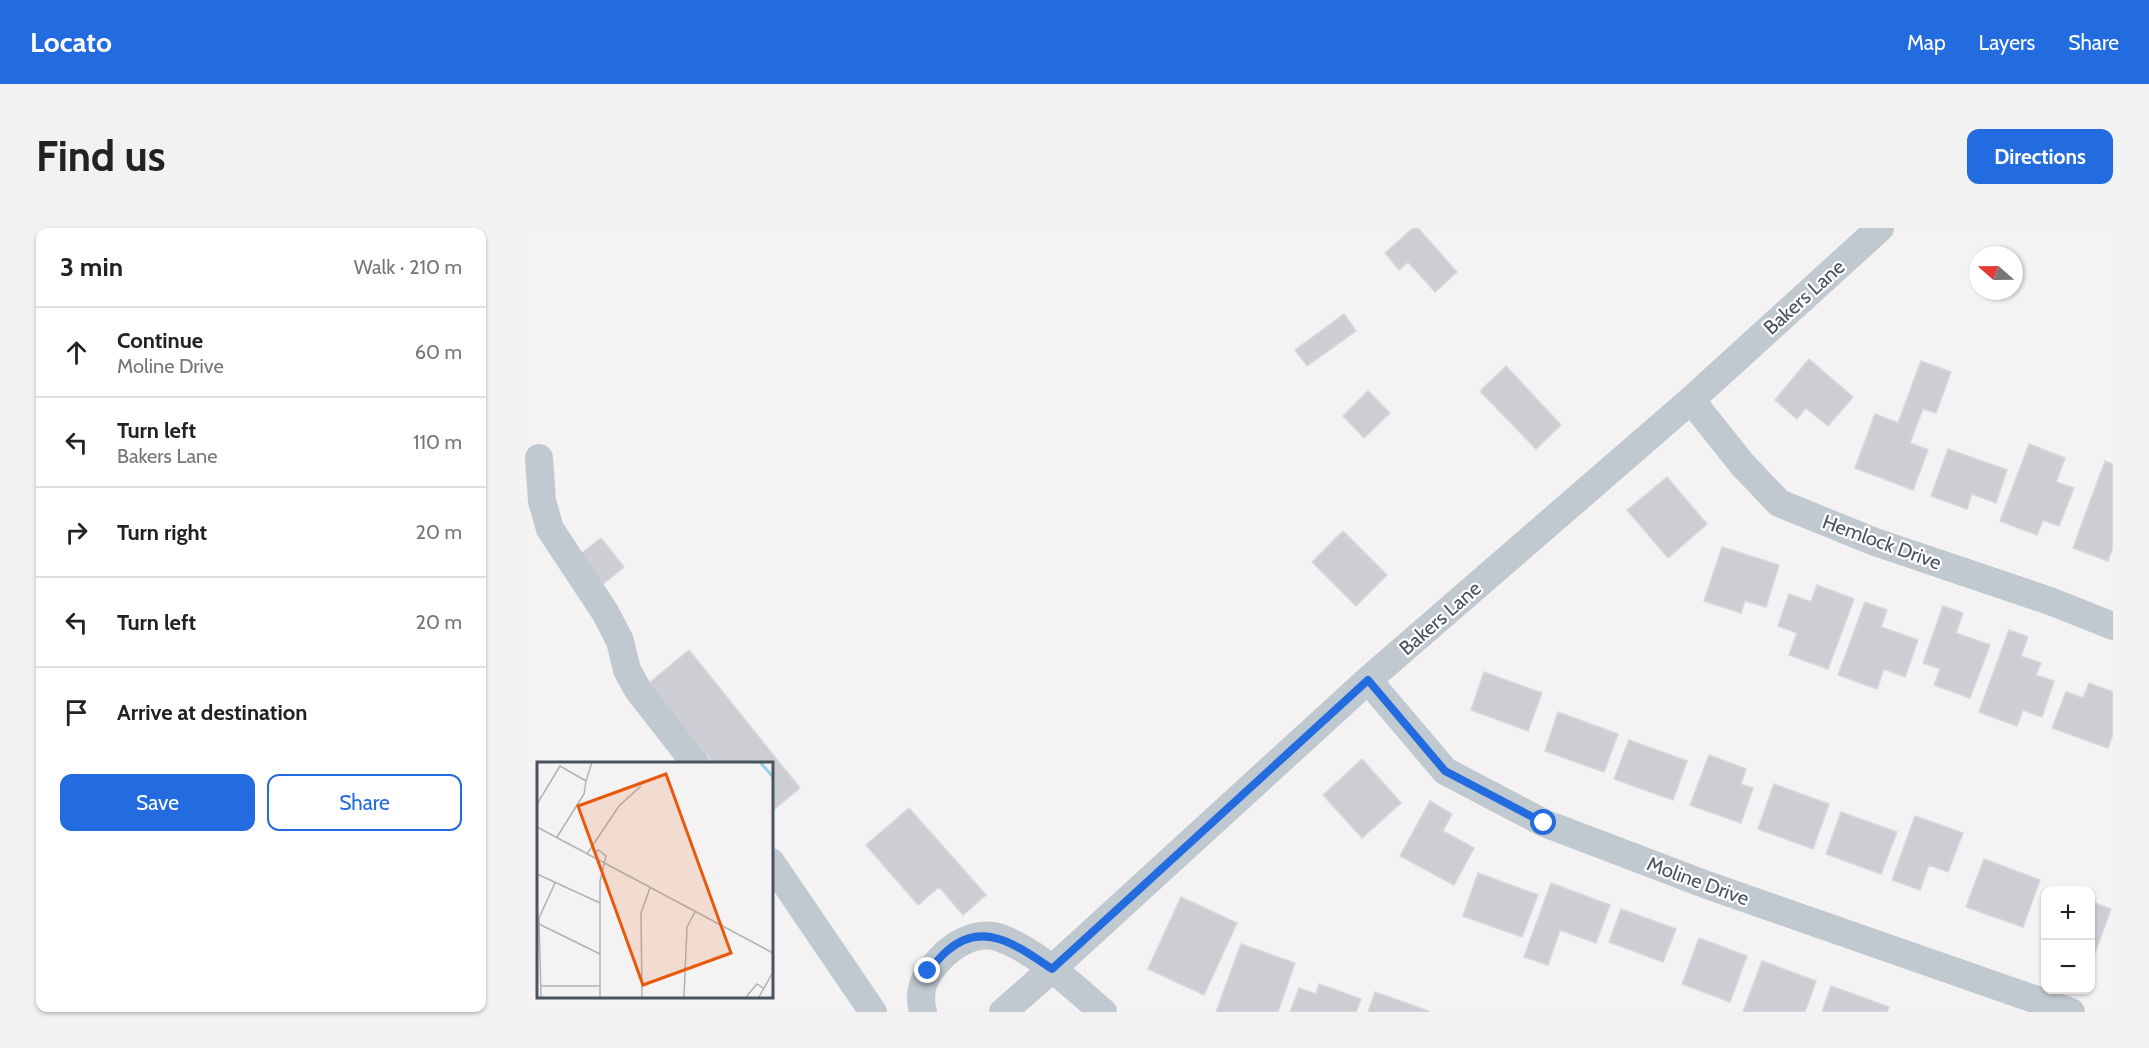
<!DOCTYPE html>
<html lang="en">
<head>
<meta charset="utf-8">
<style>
  :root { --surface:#fff; --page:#f2f2f2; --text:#222; --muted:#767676; --line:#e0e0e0; --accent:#226cdf }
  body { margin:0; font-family:Cabin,sans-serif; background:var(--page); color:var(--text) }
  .controls { position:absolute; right:18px; bottom:18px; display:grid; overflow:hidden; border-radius:12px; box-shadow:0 2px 4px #0004 }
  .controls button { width:54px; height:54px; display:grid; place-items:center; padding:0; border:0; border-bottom:2px solid var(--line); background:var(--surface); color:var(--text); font:30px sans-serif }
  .compass { position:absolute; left:1447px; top:18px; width:54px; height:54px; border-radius:50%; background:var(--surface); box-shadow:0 2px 4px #0004; rotate:290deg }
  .stop { position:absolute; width:18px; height:18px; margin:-14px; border:4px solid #226cdf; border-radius:50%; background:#fff }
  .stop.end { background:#226cdf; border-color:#fff; box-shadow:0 2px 6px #0008 }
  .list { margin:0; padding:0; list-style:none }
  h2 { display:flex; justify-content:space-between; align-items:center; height:78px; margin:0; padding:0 24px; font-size:26px }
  h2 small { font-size:20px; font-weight:400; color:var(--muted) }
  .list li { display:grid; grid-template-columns:39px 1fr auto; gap:18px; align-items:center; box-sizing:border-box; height:90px; padding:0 24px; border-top:2px solid var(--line) }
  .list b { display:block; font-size:22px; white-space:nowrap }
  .list p { margin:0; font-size:20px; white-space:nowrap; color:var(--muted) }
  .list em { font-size:20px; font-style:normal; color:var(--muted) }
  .actions { display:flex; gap:12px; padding:18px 24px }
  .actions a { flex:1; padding:14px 0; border:2px solid var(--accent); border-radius:12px; text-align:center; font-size:21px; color:var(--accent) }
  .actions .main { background:var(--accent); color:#fff }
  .icon { flex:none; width:33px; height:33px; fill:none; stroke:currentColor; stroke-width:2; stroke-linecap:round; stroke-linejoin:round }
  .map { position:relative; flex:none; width:1591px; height:784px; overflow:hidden; border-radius:12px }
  header { display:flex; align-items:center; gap:36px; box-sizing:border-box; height:84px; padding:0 30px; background:var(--accent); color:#fff }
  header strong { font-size:28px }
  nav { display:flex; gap:33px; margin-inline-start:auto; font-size:21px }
  .intro { display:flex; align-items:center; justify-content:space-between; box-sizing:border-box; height:144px; padding:0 36px }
  h1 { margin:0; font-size:42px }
  .button { padding:15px 27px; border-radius:12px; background:var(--accent); color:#fff; font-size:21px; font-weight:700 }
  main { display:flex; gap:36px; padding:0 36px }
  aside { flex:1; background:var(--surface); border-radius:12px; box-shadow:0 2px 4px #0004 }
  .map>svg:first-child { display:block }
  .building { fill:#ccced4; stroke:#d6d8dd; stroke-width:1.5 }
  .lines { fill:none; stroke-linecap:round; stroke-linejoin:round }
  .minor { stroke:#c1c9d0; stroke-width:28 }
  .route { stroke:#226cdf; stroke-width:8 }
  .labels { text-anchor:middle; stroke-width:4.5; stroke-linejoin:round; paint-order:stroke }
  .street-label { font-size:20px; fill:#4a545f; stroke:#fff }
  .inset-river { fill:none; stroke:#93d4ea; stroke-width:3 }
  .inset-road { fill:none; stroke:#b0b3b7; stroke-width:1.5 }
  .view { fill:#e8590c; fill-opacity:0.15; stroke:#e8590c; stroke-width:3 }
  .inset-edge { fill:none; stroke:#4a545f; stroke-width:3 }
</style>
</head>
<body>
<header>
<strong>Locato</strong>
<nav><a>Map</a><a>Layers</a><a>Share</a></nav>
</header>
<div class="intro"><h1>Find us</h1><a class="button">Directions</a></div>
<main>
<aside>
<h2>3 min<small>Walk · 210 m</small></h2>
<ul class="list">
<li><svg class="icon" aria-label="ahead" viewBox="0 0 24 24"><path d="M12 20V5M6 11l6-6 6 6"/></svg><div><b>Continue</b><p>Moline Drive</p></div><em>60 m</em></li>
<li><svg class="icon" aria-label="left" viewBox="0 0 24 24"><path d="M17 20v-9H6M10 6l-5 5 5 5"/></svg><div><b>Turn left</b><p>Bakers Lane</p></div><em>110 m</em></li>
<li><svg class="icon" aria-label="right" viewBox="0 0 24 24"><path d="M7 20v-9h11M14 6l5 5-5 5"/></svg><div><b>Turn right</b></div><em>20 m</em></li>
<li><svg class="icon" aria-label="left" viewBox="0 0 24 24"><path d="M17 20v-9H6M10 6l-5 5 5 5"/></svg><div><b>Turn left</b></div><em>20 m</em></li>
<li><svg class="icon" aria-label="arrive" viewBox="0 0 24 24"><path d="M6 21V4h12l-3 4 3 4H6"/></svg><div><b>Arrive at destination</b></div></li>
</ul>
<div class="actions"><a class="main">Save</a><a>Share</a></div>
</aside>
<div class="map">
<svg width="1591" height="784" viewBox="0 0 1591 784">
  <rect width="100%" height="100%" fill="#f4f2f2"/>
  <!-- building -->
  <path class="building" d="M 891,0 L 896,0 L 935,44 L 913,64 L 886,34 L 877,42 L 863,25 Z
    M 822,86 L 834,103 L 785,138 L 773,122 Z
    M 1287,131 L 1331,169 L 1306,198 L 1284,180 L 1275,191 L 1253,172 Z
    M 1399,133 L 1429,144 L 1414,185 L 1401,181 L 1388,215 L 1406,222 L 1391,262 L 1333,240 L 1353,186 L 1376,195 Z
    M 984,138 L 1039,197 L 1014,221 L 958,163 Z
    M 846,163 L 868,185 L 842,210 L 821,188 Z
    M 1507,216 L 1543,230 L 1534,254 L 1552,260 L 1537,298 L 1521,292 L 1515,307 L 1478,293 Z
    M 1426,221 L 1485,242 L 1474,275 L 1450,266 L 1445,281 L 1409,268 Z
    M 1583,233 L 1591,236 L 1591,319 L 1586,333 L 1551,320 Z
    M 1145,249 L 1185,296 L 1146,330 L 1105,282 Z
    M 821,303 L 865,347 L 834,378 L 790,334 Z
    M 79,310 L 102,339 L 80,357 L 56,328 Z
    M 1200,319 L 1257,337 L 1244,379 L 1223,373 L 1219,385 L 1182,373 Z
    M 1295,357 L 1332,371 L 1306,441 L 1267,427 L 1275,405 L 1256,398 L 1267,366 L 1289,374 Z
    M 1343,374 L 1365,382 L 1359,399 L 1396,412 L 1383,449 L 1362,441 L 1355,461 L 1316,447 Z
    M 1421,378 L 1441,385 L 1434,405 L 1468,417 L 1448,470 L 1412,457 L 1418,441 L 1401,435 Z
    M 1487,402 L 1506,409 L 1499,428 L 1519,435 L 1514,447 L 1532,453 L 1520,489 L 1501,482 L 1495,498 L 1457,484 Z
    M 167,422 L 278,560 L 249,584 L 249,535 L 191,535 L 127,455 Z
    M 962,444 L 1020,465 L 1006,503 L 949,482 Z
    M 1567,455 L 1591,464 L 1591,506 L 1586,520 L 1530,500 L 1544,464 L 1561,470 Z
    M 1036,484 L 1096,506 L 1082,544 L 1023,523 Z
    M 1107,512 L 1165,533 L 1151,572 L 1092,551 Z
    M 1187,527 L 1224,541 L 1219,556 L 1231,560 L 1219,595 L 1168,577 Z
    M 840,531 L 879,575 L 840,610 L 801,567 Z
    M 1252,556 L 1307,576 L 1291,621 L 1236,601 Z
    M 908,573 L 930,586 L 921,603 L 952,620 L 932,657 L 878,628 Z
    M 387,580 L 464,667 L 441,687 L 417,659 L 396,677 L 344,617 Z
    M 1319,584 L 1375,604 L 1359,646 L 1304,626 Z
    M 1393,588 L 1441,605 L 1426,644 L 1407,637 L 1398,662 L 1370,652 Z
    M 1462,631 L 1518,652 L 1501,699 L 1444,679 Z
    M 956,645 L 1016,667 L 1000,709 L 941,688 Z
    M 1029,655 L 1088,677 L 1074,715 L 1038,702 L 1026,737 L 1002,729 Z
    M 659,669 L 715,695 L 682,767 L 626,741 Z
    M 1568,673 L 1589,681 L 1573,725 L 1568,723 Z
    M 1099,681 L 1154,701 L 1141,734 L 1087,714 Z
    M 1177,710 L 1225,728 L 1208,774 L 1160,756 Z
    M 719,716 L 773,735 L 756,784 L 694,784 Z
    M 1240,733 L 1294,753 L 1283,784 L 1221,784 Z
    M 797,756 L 839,771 L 834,784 L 768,784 L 777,760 L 794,766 Z
    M 1309,758 L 1367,779 L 1365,784 L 1300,784 Z
    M 853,764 L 907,783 L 907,784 L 846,784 Z"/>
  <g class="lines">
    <!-- minor -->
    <path class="minor" d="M 1169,172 L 1220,236 L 1257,275 L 1353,314 L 1528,373 L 1591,398
      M 17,230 L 20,273 L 28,301 L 83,384 L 98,413 L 105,442 L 116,462 L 173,535
      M 846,452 L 923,543 L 1022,595 L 1185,657 L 1549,784
      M 249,634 L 351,784
      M 401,784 C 395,761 403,747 418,731 C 431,717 451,705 471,708 C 507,716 553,760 581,784
      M 481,784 L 530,741 L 846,452 L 1169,172 L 1358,0"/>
  </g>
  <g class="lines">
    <!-- route -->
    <path class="route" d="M 406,743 C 412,737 418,729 425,723 C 462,690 498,720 530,741 L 846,452 L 923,543 L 1022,595"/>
  </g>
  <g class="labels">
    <!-- street labels -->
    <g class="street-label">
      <text transform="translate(1282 69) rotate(-42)" y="7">Bakers Lane</text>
      <text transform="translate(1360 314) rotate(20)" y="7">Hemlock Drive</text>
      <text transform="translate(918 390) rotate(-41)" y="7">Bakers Lane</text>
      <text transform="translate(1176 653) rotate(20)" y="7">Moline Drive</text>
    </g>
  </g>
  <!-- overview -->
  <g transform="translate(15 534)">
    <rect width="236" height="236" fill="#f4f2f2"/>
    <path class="inset-river" d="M 223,0 L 236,15"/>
    <path class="inset-road" d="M 49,19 L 55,0M 0,42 L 23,4 L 49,19 L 47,32 L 20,75M 0,65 L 236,191M 57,90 L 62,88 L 69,94 L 63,119 L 63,235M 50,92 L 82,44 L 104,24M 0,112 L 63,141M 2,162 L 63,192M 4,224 L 63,224M 4,235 L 2,156 L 18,121M 105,235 L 104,151 L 113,126M 147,235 L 150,165 L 158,150M 209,235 L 220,222 L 226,226M 222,235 L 236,210"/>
    <path class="view" d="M 129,12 L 194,191 L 106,223 L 41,44 Z"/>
    <rect width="236" height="236" class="inset-edge"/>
  </g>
</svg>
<div class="controls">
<button>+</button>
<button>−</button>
</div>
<svg class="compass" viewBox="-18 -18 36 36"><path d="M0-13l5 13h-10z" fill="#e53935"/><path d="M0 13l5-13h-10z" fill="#767676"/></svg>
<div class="stop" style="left:1022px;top:595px"></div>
<div class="stop end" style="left:406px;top:743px"></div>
</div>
</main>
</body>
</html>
